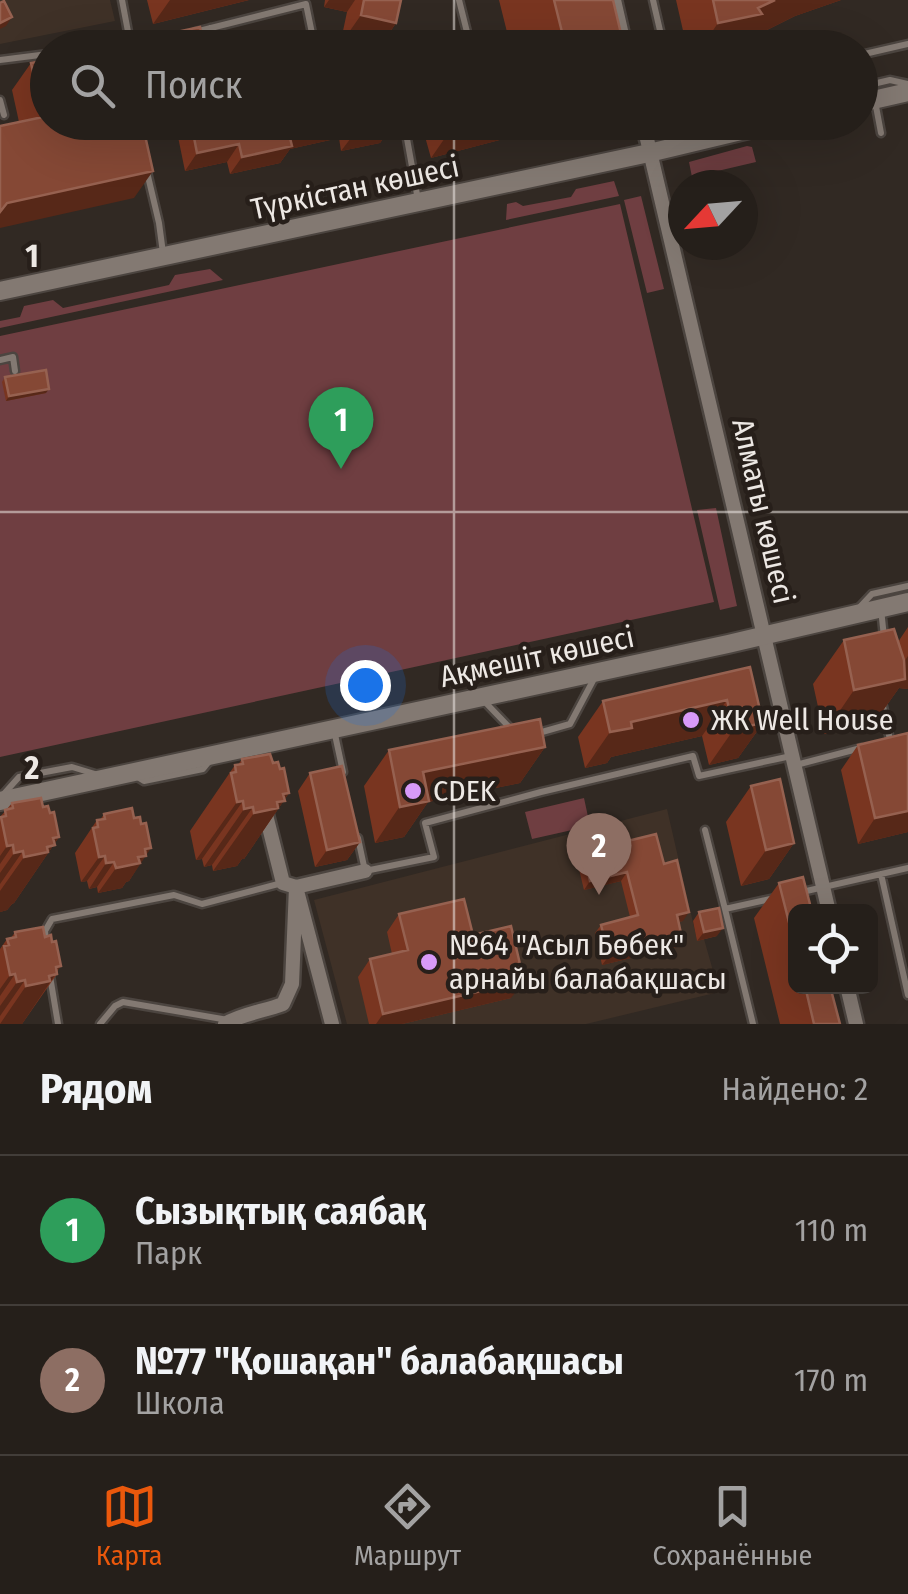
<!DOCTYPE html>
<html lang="ru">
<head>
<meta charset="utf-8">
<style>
  :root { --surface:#251f1a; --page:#312c27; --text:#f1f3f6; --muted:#a3a2a2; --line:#423d39; --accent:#ea580c }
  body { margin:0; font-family:"Fira Sans Condensed",sans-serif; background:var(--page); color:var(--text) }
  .controls { position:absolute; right:30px; bottom:30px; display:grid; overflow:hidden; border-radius:15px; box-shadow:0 10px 40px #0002 }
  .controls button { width:90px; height:90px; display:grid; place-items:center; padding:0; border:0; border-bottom:2px solid var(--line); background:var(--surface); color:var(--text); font:50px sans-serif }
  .compass { position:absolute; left:668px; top:170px; width:90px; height:90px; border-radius:50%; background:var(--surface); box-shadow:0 10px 40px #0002; rotate:244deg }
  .you { position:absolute; left:365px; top:685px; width:35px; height:35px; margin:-25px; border:8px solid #fff; border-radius:50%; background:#1a73e8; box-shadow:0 0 0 15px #1a73e833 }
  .badge { display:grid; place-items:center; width:65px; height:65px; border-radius:50%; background:var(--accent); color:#fff; font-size:32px; font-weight:700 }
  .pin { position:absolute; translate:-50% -82px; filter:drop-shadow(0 2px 5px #0008) }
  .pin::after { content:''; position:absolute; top:52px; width:35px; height:30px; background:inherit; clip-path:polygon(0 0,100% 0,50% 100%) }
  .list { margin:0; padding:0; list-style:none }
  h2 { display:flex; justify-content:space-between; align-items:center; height:130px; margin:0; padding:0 40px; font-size:42px }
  h2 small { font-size:32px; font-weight:400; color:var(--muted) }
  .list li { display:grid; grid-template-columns:65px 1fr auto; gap:30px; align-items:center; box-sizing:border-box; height:150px; padding:0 40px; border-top:2px solid var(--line) }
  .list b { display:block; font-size:38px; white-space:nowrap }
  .list p { margin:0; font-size:32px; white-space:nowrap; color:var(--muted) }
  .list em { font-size:32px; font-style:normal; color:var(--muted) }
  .icon { flex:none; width:55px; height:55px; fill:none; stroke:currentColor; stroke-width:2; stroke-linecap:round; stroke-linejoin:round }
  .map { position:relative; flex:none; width:908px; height:1024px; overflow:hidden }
  .search { position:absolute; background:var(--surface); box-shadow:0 10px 40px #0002; left:30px; right:30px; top:30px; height:110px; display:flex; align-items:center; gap:25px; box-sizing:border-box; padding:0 35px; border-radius:55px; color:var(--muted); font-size:38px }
  .sheet { height:430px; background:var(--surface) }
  nav { display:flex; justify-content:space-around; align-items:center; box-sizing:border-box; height:140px; border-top:2px solid var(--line); background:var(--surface); font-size:28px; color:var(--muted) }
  nav a { display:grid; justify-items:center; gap:5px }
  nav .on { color:var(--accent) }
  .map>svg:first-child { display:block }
  .built { fill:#3f3127 }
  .green { fill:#6f3e41 }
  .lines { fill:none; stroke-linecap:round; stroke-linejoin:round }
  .service-casing { stroke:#4c4540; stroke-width:11 }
  .minor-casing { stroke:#4c4540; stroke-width:19 }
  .secondary-casing { stroke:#4c4540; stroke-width:22 }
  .service { stroke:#837972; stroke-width:6 }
  .minor { stroke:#837972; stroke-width:14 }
  .secondary { stroke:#837972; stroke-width:18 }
  .wall { fill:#793520 }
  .shaded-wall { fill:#572818 }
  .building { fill:#854835; stroke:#966150; stroke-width:2.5 }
  .grid { fill:none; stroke:#ede8e4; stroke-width:2.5; stroke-opacity:0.55 }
  .poi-dot { fill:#d89af8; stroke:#271f1a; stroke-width:4 }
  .labels { text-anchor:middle; stroke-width:9; stroke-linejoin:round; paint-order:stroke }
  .street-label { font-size:30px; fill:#ede8e4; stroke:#271f1a }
  .poi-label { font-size:30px; fill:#ede8e4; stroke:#271f1a; text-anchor:start }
  .grid-label { font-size:32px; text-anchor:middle; font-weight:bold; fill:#ede8e4; stroke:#271f1a; stroke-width:9; stroke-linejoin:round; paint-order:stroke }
</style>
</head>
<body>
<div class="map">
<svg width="908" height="1024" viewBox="0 0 908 1024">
  <rect width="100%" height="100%" fill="#312923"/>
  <!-- built -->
  <path class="built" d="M 0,0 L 110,0 L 115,21 L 0,44 Z
    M 667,809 L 697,940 L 704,939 L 719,992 L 586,1024 L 347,1024 L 314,900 Z"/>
  <!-- green -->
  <path class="green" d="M 747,146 L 752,147 L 756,162 L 692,177 L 689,162 Z
    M 614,181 L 619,196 L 506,220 L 507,204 L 516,202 L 523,206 L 571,197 L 576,189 Z
    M 641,196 L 664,289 L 647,293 L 624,200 Z
    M 620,204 L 714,602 L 0,757 L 0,336 Z
    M 210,269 L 223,280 L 0,328 L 0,321 L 20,317 L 24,306 L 53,300 L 63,308 L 169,285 L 175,275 Z
    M 716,508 L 737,606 L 720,610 L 697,510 Z
    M 584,798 L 590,826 L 532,839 L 525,812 Z"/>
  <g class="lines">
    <!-- service casing -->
    <g class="service-casing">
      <path id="service" d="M 459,0 L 471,48
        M 653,0 L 664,48
        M 210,28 L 215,48
        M 195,32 L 306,4 L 315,48
        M 129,37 L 137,45 L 174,37
        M 120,42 L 129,37 L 122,0
        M 98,48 L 120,42 L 121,48
        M 860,55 L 908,44
        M 0,60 L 48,54
        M 860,87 L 890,80 L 908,84
        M 0,100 L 4,115
        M 875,101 L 881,133
        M 404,122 L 418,200
        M 147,172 L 159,223 L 163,253
        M 0,360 L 13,357 L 15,371
        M 881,609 L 884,637
        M 857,610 L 872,594 L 908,586
        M 485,702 L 511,729
        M 883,706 L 890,740
        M 334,730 L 343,772
        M 535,734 L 570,724 L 596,675
        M 796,765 L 861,748
        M 136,776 L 144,781 L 203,769 L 211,759
        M 2,796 L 19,777 L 72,767 L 95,774
        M 705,830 L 725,909
        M 358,838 L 365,871 L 434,857 L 425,823 L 541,792 L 693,756 L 699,776 L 791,756
        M 881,874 L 908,995
        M 802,892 L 908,868
        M 46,943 L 45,931 L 52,919 L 174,895 L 202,904 L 282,883
        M 50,976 L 58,1024
        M 100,1024 L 115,1006 L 123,1002 L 228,1020
        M 753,1024 L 725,909 L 775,898"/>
    </g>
    <!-- minor casing -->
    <g class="minor-casing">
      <path id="minor" d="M 614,0 L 625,48
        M 643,122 L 829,912
        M 847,986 L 856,1024
        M 225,1024 C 241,1014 265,1011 283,1004 L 292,984 L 296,887 L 283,883 L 265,811
        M 332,1024 L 296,887 L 365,871"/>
    </g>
    <!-- secondary casing -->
    <g class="secondary-casing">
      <path id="secondary" d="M 860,103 L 908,92
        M 0,291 L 649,153 L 779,122
        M 0,801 L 728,644 L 908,602"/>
    </g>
    <!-- service -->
    <use href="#service" class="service"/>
    <!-- minor -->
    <use href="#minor" class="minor"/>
    <!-- secondary -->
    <use href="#secondary" class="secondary"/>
  </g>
  <!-- wall -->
  <path class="wall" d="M 147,0 L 249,0 L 153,24 Z
    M 325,0 L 401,0 L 396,23 L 380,47 L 398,48 L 340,45 L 347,12 L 324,7 Z
    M 499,0 L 613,0 L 619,48 L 511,48 Z
    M 676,0 L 841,0 L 795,16 L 743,42 L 739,48 L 687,48 Z
    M 172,33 L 205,48 L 161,48 Z
    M 31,63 L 134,198 L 19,122 L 12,90 Z
    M 175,122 L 400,122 L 398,126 L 391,127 L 380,143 L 341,151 L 339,138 L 290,149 L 280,163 L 230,174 L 227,162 L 185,171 Z
    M 425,122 L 521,122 L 511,137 L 431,158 L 422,126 Z
    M 5,377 L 46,393 L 6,401 L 2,382 Z
    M 908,627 L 908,689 L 899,688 L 874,723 L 824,734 L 813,684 L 844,640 L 898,642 Z
    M 750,667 L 763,723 L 738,758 L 709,765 L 702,736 L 611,757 L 607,763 L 585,768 L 578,737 L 603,701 Z
    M 858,745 L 908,832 L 858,844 L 841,770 Z
    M 545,747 L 520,783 L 428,802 L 404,837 L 375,843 L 364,786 L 389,750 Z
    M 242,759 L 273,763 L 280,769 L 289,793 L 244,859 L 242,859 L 237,866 L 213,871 L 212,865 L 204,867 L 202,859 L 196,860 L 190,831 L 235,765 L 238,765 Z
    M 310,773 L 360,842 L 347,860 L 315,867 L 298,791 Z
    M 751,786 L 794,843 L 769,879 L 741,886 L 726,822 Z
    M 12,803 L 43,807 L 50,813 L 59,837 L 14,903 L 12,904 L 7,910 L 0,912 L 0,817 Z
    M 104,814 L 134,818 L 146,854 L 129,881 L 126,882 L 122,888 L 98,893 L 97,887 L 89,889 L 87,881 L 81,882 L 75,853 L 97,820 L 100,820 Z
    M 583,852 L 664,864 L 683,921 L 678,922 L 676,947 L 602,965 L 595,933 L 601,925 L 630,917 L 621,881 L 584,890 L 577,861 Z
    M 779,883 L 796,912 L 796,986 L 830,986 L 840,1024 L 780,1024 L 754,918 Z
    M 699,912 L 717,936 L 697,941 L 693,921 Z
    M 399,914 L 473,935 L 511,998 L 402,1024 L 369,1024 L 358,977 L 370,959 L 392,954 L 387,932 Z
    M 15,932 L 45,937 L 57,974 L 22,1024 L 0,1024 L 0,949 L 7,939 L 11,938 Z"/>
  <!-- shaded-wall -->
  <path class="shaded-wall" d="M 170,0 L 249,0 L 153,24 Z
    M 329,0 L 355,0 L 347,12 L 324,7 Z
    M 775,0 L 841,0 L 795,16 L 743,42 L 739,48 L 701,48 L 718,23 Z
    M 361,15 L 396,23 L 379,48 L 351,48 L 340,45 Z
    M 12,17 L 6,26 L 0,29 L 0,23 Z
    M 623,42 L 619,48 L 600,48 Z
    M 343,122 L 350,122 L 339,138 L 290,149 L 280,163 L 230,174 L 242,157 L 289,134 Z
    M 383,122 L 400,122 L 398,126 L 391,127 L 380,143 L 341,151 L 354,134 Z
    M 456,122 L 521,122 L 511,137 L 431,158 Z
    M 239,144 L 227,162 L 185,171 L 197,153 Z
    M 153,171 L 134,198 L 0,228 L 0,212 L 7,203 Z
    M 49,389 L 46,393 L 6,401 L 9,396 Z
    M 908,656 L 908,689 L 899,688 L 874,723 L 824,734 L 854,690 L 890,682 Z
    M 727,700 L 702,736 L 611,757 L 607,763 L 585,768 L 610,732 L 631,722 Z
    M 763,723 L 738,758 L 709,765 L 734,729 Z
    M 545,747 L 520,783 L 428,802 L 404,837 L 375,843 L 423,772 Z
    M 289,793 L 244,859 L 242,859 L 237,866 L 213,871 L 254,813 L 283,794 Z
    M 243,801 L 202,859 L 196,860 L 237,802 Z
    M 253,807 L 212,865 L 204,867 L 244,809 Z
    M 908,811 L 908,832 L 858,844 L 875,818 Z
    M 59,837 L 14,903 L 12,904 L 7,910 L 0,912 L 0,891 L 24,857 L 53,838 Z
    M 360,842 L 347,860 L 315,867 L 327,850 Z
    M 794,843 L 769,879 L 741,886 L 766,850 Z
    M 13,845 L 0,864 L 0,856 L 7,846 Z
    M 151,848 L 129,881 L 126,882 L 122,888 L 98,893 L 116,868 L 145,849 Z
    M 23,851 L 0,884 L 0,873 L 14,853 Z
    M 105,856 L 87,881 L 81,882 L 99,857 Z
    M 114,862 L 97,887 L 89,889 L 106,863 Z
    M 627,872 L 621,881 L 584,890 L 590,881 Z
    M 689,912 L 683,921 L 670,924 L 677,915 Z
    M 723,928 L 717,936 L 697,941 L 704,932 Z
    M 682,938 L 676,947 L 602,965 L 609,956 Z
    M 61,966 L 22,1024 L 0,1024 L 26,986 L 56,967 Z
    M 15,974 L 0,996 L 0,989 L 10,975 Z
    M 25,980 L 0,1016 L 0,1006 L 17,982 Z
    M 524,981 L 511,998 L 402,1024 L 376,1024 L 383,1014 Z"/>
  <!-- building -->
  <path class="building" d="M 364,0 L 401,0 L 396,23 L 361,15 Z
    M 554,0 L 613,0 L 623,42 L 600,48 L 566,48 Z
    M 713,0 L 775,0 L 758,8 L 762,14 L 718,23 Z
    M 4,1 L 12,17 L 0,23 L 0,3 Z
    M 200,27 L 205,48 L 175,48 L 172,33 Z
    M 397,43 L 398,48 L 375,48 Z
    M 48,60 L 48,122 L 142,122 L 153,171 L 7,203 L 0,212 L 0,126 L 43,117 L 31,63 Z
    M 191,122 L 343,122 L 289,134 L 292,146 L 242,157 L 239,144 L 197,153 Z
    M 351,122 L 392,122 L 392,126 L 354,134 Z
    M 46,370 L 49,389 L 9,396 L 5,377 Z
    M 894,629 L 904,660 L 905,679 L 854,690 L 844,640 Z
    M 750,667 L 763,723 L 734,729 L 727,700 L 631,722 L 632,728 L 610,732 L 603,701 Z
    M 540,719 L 545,747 L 423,772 L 429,801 L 400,807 L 389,750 Z
    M 908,733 L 908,811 L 875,818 L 858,745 Z
    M 270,754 L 273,763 L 278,762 L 280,769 L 284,768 L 289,793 L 283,794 L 285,801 L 277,802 L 278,808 L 254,813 L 253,807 L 244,809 L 243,801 L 237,802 L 231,773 L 236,772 L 235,765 L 243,764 L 242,759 Z
    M 342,766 L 360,842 L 327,850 L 310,773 Z
    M 780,779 L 794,843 L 766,850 L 751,786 Z
    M 41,798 L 43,807 L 48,806 L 50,813 L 54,812 L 59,837 L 53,838 L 55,845 L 47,847 L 48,852 L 24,857 L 23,851 L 14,853 L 13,845 L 7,846 L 1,817 L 6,816 L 5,810 L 13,808 L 12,803 Z
    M 132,808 L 134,818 L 140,817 L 141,824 L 146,823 L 151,848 L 145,849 L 146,856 L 138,857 L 140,863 L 116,868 L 114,862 L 106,863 L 105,856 L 99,857 L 93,828 L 98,827 L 97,820 L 105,819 L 104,814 Z
    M 656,834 L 664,864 L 677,860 L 689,912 L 677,915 L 682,938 L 609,956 L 601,925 L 638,915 L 627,872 L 590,881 L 583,852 Z
    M 803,877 L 812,912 L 796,912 L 796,950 L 779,883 Z
    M 464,899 L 473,935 L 511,926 L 524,981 L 383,1014 L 370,959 L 408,950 L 399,914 Z
    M 719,908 L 723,928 L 704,932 L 699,912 Z
    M 43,927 L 45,937 L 51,935 L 52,942 L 56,941 L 61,966 L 56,967 L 57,974 L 49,976 L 50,981 L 26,986 L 25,980 L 17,982 L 15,974 L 10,975 L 4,946 L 9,945 L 7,939 L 16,937 L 15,932 Z
    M 805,986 L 830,986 L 840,1024 L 814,1024 Z"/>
  <!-- grid -->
  <path class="grid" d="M 454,0 L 454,48M 454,122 L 454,1024M 0,512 L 908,512"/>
  <!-- markers -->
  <g class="poi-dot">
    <circle cx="691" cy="720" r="10"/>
    <circle cx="413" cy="791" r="10"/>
    <circle cx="429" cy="962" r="10"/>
  </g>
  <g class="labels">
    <!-- street labels -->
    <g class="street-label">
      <text transform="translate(355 188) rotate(-12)" y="10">Түркістан көшесі</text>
      <text transform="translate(763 511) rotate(77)" y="10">Алматы көшесі</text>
      <text transform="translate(537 657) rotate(-12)" y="10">Ақмешіт көшесі</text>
    </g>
    <!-- poi labels -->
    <g class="poi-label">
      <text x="711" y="730">ЖК Well House</text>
      <text x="433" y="801">CDEK</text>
      <text x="449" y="955">№64 "Асыл Бөбек"<tspan x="449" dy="34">арнайы балабақшасы</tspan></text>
    </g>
  </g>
  <g class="grid-label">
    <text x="32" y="267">1</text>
    <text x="32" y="779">2</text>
  </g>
</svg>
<div class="controls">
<button><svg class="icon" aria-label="locate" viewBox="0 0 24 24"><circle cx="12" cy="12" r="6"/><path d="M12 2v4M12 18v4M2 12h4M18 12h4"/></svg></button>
</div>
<svg class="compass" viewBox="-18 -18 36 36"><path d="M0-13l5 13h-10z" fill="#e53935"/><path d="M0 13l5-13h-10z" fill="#a3a2a2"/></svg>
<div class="you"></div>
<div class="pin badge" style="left:341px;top:469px;background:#2e9e5b">1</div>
<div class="pin badge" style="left:599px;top:895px;background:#8d6e63">2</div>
<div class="search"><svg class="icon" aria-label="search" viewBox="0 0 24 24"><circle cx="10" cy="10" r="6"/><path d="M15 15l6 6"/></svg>Поиск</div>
</div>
<section class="sheet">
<h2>Рядом<small>Найдено: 2</small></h2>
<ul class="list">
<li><span class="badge" style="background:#2e9e5b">1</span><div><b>Сызықтық саябақ</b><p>Парк</p></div><em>110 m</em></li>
<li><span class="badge" style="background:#8d6e63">2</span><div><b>№77 &quot;Қошақан&quot; балабақшасы</b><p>Школа</p></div><em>170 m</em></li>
</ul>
</section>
<nav>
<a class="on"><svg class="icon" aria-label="map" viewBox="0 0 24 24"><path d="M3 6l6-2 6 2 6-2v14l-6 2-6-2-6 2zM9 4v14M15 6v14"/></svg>Карта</a>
<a><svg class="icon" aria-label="directions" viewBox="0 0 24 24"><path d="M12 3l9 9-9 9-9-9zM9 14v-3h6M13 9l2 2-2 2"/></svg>Маршрут</a>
<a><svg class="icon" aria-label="saved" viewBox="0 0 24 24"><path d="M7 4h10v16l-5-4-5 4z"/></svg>Сохранённые</a>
</nav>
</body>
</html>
